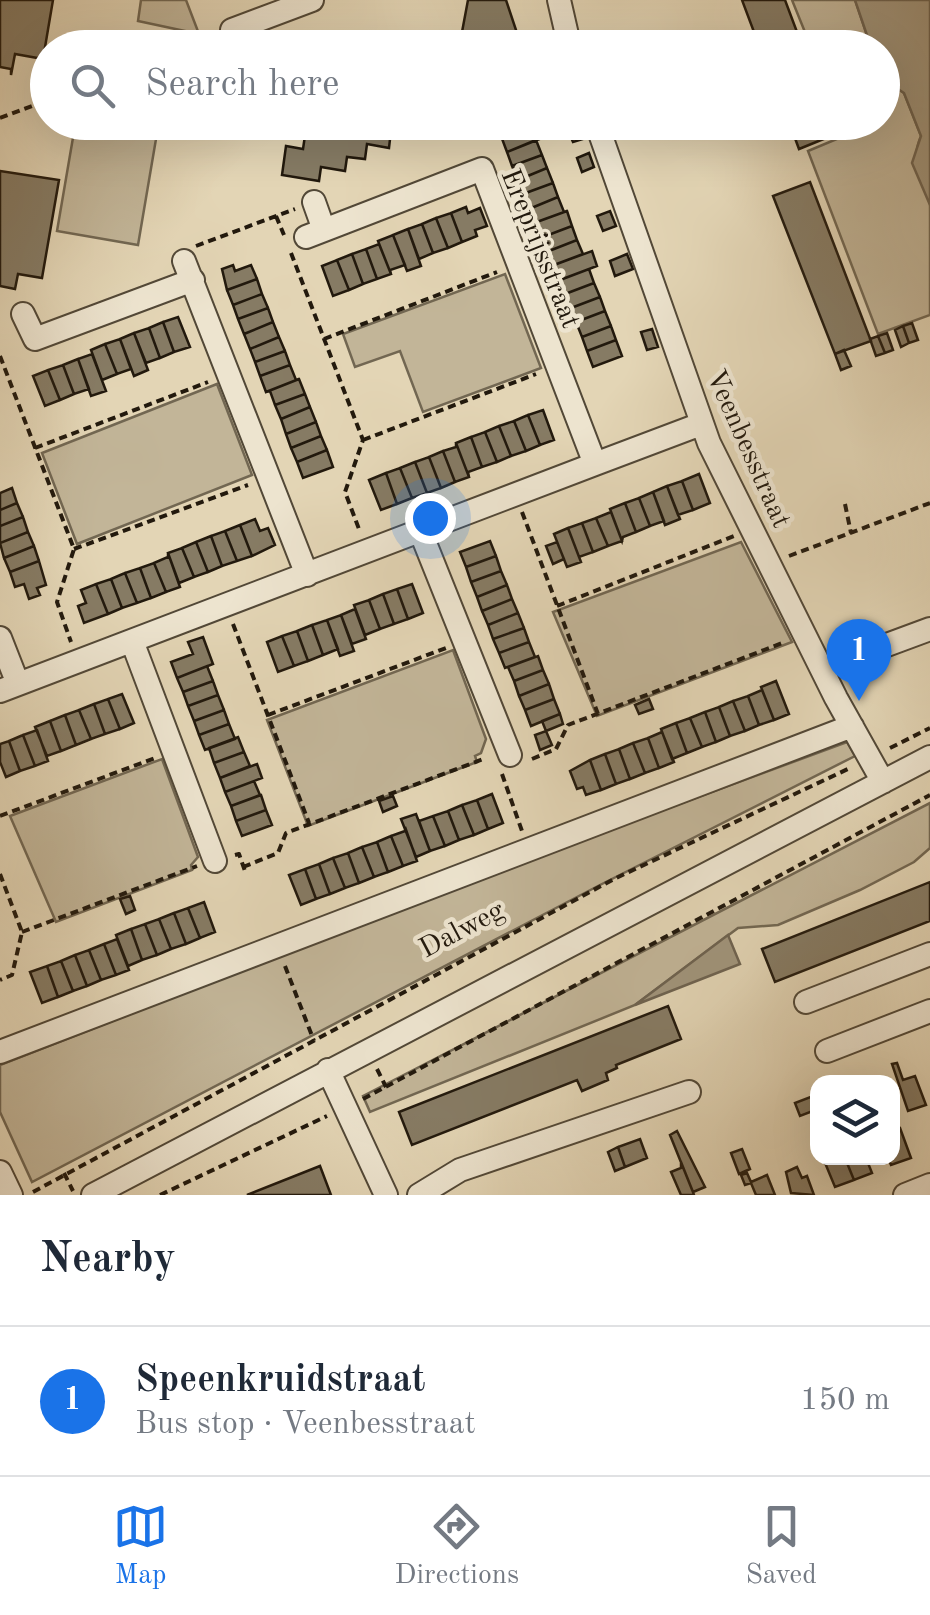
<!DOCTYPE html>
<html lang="en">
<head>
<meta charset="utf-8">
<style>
  :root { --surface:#fff; --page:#f2f2f3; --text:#1f2937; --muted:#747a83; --line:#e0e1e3; --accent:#1a73e8 }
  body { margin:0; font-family:"Old Standard TT",serif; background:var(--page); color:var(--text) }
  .controls { position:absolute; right:30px; bottom:30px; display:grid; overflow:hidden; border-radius:20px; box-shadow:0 10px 40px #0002 }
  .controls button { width:90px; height:90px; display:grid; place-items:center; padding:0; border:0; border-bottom:2px solid var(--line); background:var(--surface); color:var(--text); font:50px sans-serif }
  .you { position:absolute; left:430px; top:518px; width:35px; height:35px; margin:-25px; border:8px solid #fff; border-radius:50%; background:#1a73e8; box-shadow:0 0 0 15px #1a73e833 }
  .badge { display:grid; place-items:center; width:65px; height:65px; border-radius:50%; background:var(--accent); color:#fff; font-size:32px; font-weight:700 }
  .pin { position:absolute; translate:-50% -82px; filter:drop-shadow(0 2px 5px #0008) }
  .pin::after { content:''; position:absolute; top:52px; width:35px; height:30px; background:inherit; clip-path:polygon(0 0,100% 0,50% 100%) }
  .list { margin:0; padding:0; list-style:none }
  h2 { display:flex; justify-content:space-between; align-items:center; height:130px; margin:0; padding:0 40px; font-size:42px }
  h2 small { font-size:32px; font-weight:400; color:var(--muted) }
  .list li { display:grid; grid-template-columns:65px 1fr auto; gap:30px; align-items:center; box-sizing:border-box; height:150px; padding:0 40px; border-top:2px solid var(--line) }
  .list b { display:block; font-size:38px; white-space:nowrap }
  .list p { margin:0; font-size:32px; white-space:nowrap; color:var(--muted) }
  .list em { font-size:32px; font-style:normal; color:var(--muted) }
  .icon { flex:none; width:55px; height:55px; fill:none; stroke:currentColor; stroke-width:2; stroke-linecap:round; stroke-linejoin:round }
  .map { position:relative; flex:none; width:930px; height:1195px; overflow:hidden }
  .search { position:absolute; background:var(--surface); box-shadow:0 10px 40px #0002; left:30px; right:30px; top:30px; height:110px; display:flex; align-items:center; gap:25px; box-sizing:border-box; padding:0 35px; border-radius:55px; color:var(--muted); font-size:38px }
  .sheet { height:280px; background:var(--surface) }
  nav { display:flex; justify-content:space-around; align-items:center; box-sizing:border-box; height:140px; border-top:2px solid var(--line); background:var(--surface); font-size:28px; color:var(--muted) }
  nav a { display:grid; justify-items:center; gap:5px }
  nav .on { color:var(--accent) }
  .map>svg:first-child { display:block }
  .green { fill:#c2b598; stroke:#726752; stroke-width:2.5 }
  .water { fill:#a1957c; stroke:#6e6350; stroke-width:2.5 }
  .building { fill:#867b64; stroke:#22190d; stroke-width:2.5 }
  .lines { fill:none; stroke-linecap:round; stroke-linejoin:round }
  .minor-casing { stroke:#524837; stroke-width:26 }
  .path { stroke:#22190d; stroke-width:4; stroke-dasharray:8 5; stroke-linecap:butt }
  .minor { stroke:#ede4cf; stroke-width:22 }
  .labels { text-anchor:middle; stroke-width:9; stroke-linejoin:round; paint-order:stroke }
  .street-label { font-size:28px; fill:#22190d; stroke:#ede4cf }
</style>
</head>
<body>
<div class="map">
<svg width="930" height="1195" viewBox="0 0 930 1195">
  <rect width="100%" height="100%" fill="#e3d5b5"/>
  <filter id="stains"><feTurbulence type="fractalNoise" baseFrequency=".002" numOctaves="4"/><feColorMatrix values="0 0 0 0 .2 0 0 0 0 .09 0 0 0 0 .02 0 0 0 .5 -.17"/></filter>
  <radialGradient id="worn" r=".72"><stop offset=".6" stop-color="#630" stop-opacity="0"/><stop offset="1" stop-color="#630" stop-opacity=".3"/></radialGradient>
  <!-- green -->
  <path class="green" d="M 141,0 L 186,0 L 199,34 L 138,21 Z
    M 792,0 L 855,0 L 871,47 L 811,47 Z
    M 883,73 L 886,81 L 904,93 L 921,136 C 909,163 923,178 930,204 C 930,227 930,288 930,315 L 878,334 L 808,151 L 844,136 L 840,123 L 882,122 Z
    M 75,126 L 156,139 L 138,245 L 57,231 Z
    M 505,274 L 541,368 L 423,412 L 400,351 L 355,367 L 343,334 Z
    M 217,384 L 252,475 L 77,544 L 42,453 Z
    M 741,542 L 792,642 L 597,716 L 553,612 Z
    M 453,650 L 486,739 L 481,753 L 475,756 L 477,762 L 308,826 L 267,720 Z
    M 847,742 L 855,756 L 598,886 L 32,1182 L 0,1112 L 0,1065 L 450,889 Z
    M 162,759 L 198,857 L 191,865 L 192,870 L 56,922 L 10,816 Z
    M 930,803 L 930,848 L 914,862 L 860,890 L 778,925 L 738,928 L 635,1005 L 370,1112 L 363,1096 Z"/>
  <!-- water -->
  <path class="water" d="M 855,0 L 930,0 L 930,205 L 912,163 L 921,136 L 904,93 L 886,81 L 883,73 L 882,48 L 871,47 Z
    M 728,935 L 740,964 L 635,1005 Z"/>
  <!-- building -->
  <path class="building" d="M 0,0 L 53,0 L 43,59 L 15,54 L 11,75 L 11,69 L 0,67 Z
    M 468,0 L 506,0 L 522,48 L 459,48 Z
    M 742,0 L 785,0 L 803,48 L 760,48 Z
    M 267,122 L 290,122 L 287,136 L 265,132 Z
    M 307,122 L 392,122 L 389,148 L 367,144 L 365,159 L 347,157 L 345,171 L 321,167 L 319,181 L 282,175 L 286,146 L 303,149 Z
    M 536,122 L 542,138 L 507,152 L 501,136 L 511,132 L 508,123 Z
    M 789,122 L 832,122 L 836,134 L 799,149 Z
    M 577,125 L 583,139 L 573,142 L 567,128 Z
    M 536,140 L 542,155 L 512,166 L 507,152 Z
    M 589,153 L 594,167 L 582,172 L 577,158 Z
    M 542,155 L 547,168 L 518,180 L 512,166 Z
    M 547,168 L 553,183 L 523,194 L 518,180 Z
    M 0,171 L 59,180 L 42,278 L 18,274 L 15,289 L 0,286 Z
    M 810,182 L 871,341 L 835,354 L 773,196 Z
    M 553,183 L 558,197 L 529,209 L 523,194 Z
    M 558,197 L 564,212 L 567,211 L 534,223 L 529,209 Z
    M 466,207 L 468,213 L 480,208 L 487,226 L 475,230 L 477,236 L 462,242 L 451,213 Z
    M 567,211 L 572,226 L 543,237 L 538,223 L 534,223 Z
    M 610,211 L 616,226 L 603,231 L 597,216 Z
    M 451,213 L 462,242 L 448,248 L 436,218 Z
    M 436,218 L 448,248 L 433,253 L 422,224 Z
    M 422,224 L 433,253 L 419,259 L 408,229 Z
    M 572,226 L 577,240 L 549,251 L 543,237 Z
    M 408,229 L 421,266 L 407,271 L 393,235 Z
    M 393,235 L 405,265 L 390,270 L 391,274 L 378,241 Z
    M 577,240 L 583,254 L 554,265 L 549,251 Z
    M 379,244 L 391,274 L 377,279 L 366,249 Z
    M 366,249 L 377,279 L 363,284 L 352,254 Z
    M 592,251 L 597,266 L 560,280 L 554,265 Z
    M 352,254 L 363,284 L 349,290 L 337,260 Z
    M 627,254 L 633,269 L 615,276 L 610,261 Z
    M 337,260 L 349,290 L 333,296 L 322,266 Z
    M 233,265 L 235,271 L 251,265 L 257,279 L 227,290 L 222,269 Z
    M 589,269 L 594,283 L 565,294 L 560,280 Z
    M 257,279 L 262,294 L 233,305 L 227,290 Z
    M 594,283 L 600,297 L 571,308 L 565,294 Z
    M 262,294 L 268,308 L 238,319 L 233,305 Z
    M 600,297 L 605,311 L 576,322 L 571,308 Z
    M 268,308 L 273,322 L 244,334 L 238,319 Z
    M 605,311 L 611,326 L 582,337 L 576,322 Z
    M 178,317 L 190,347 L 174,352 L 163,322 Z
    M 163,322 L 174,352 L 160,358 L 149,328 Z
    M 273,322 L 279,337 L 250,349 L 244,334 Z
    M 912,323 L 918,340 L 909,343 L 903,326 Z
    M 611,326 L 616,340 L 587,351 L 582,337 Z
    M 903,326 L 909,343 L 901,347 L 895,330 Z
    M 149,328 L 160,358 L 146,363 L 134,333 Z
    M 652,329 L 658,347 L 647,350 L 641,332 Z
    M 134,333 L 148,370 L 134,376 L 120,339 Z
    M 887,333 L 893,350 L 885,353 L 878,336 Z
    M 878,336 L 885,353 L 876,356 L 870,339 Z
    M 279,337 L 285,351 L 255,362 L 250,349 Z
    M 120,339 L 131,369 L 117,374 L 105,344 Z
    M 616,340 L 622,356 L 593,367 L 587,351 Z
    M 105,344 L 117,374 L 102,380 L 91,350 Z
    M 844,350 L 851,366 L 841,370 L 835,354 Z
    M 285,351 L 290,365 L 260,376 L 255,362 Z
    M 92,354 L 106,391 L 91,396 L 78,359 Z
    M 78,359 L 89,389 L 74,394 L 63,365 Z
    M 63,365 L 74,394 L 60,400 L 48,370 Z
    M 290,365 L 296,380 L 299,379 L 266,392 L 260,376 Z
    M 48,370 L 60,400 L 45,406 L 33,376 Z
    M 299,379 L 305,394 L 275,405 L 270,391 L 266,392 Z
    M 305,394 L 310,407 L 281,419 L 275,405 Z
    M 310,407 L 316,422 L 286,434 L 281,419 Z
    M 543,410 L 554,440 L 540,445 L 528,415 Z
    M 528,415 L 540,445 L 526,451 L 514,421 Z
    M 514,421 L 526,451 L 511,456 L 499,426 Z
    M 316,422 L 321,436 L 291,448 L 286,434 Z
    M 499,426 L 511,456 L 497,462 L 485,432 Z
    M 485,432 L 497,462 L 482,467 L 471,437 Z
    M 321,436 L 327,450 L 297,462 L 291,448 Z
    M 471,437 L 482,467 L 468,472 L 469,477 L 456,443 Z
    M 456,443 L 469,477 L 455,482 L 443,451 L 456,447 Z
    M 327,450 L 333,467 L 303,478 L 297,462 Z
    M 443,451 L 455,482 L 441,488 L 429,457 Z
    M 429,457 L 441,488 L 427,493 L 415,462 Z
    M 415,462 L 427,493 L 412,498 L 400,468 Z
    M 400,468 L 412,498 L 397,504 L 386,473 Z
    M 386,473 L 397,504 L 381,510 L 369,480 Z
    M 699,474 L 710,503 L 693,510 L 682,481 Z
    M 682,481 L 693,510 L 678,515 L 667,486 Z
    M 667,486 L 680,519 L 665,525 L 653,492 Z
    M 12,488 L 17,503 L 0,510 L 0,493 Z
    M 653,492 L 664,521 L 650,526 L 639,498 Z
    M 639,498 L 650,526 L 636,532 L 625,503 Z
    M 17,503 L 23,517 L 0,526 L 0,510 Z
    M 625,503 L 636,532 L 623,537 L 622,541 L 610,509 Z
    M 611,512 L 622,541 L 608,546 L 596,518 Z
    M 23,517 L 28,532 L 0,543 L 0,526 Z
    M 596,518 L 608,546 L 593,552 L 582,523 Z
    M 255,519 L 260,531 L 268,528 L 275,545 L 252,556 L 240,525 Z
    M 582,523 L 593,552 L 579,557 L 568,528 Z
    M 240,525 L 252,556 L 237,561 L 225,531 Z
    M 568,528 L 581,562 L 567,567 L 554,534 Z
    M 225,531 L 237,561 L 222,566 L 211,536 Z
    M 28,532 L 34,546 L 4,558 L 0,543 Z
    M 211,536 L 222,566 L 208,572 L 196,542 Z
    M 490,541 L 496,556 L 466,567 L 460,552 Z
    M 196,542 L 208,572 L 194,577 L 182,548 Z
    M 557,542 L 564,559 L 553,564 L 546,546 Z
    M 34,546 L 39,561 L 10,572 L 4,558 Z
    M 182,548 L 194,577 L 179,583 L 168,553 Z
    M 168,553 L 180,587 L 166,592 L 154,563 L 168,557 Z
    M 496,556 L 501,571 L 471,582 L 466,567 Z
    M 39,561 L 46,585 L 37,588 L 40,595 L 29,599 L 24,584 L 15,587 L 10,572 Z
    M 154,563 L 166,592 L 151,598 L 140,568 Z
    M 140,568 L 151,598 L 137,603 L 125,573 Z
    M 501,571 L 507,585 L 477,597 L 471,582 Z
    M 125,573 L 137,603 L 122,608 L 111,579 Z
    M 111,579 L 122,608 L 108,614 L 96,584 Z
    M 96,584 L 108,614 L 84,623 L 78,606 L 86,603 L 81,590 Z
    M 412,584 L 423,613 L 408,619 L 397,589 Z
    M 507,585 L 512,599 L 482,611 L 477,597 Z
    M 397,589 L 408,619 L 394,624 L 383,594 Z
    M 383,594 L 394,624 L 380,629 L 369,600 Z
    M 512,599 L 518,613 L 488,625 L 482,611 Z
    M 369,600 L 380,629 L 365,635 L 354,605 Z
    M 355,609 L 366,639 L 352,644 L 341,615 Z
    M 518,613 L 524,628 L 493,639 L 488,625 Z
    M 341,615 L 354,651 L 340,656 L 327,620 Z
    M 327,620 L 338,649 L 323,655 L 312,625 Z
    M 312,625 L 323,655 L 308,661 L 297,631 Z
    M 524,628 L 529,642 L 499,653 L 493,639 Z
    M 297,631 L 308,661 L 294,666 L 282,636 Z
    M 282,636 L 294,666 L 278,672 L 267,642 Z
    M 203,637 L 213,664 L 177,678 L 171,662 L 193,654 L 188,642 Z
    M 529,642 L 535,657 L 505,668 L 499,653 Z
    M 538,656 L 543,670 L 514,681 L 508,667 Z
    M 207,666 L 213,681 L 183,692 L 177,678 Z
    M 543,670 L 549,684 L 519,696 L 514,681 Z
    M 213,681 L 218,695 L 188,706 L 183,692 Z
    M 776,681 L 789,714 L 774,720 L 761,687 Z
    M 549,684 L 554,699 L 525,710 L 519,696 Z
    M 762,690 L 774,720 L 759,725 L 748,696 Z
    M 122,694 L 134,723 L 120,729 L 108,699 Z
    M 218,695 L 224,710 L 194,721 L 188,706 Z
    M 748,696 L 759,725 L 745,731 L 733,701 Z
    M 108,699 L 120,729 L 105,734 L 94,704 Z
    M 554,699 L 560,714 L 531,726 L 525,710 Z
    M 649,699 L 653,709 L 639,714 L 635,705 Z
    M 733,701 L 745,731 L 730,736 L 719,707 Z
    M 94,704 L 105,734 L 91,739 L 79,710 Z
    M 719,707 L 730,736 L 716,742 L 705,712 Z
    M 79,710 L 91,739 L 76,745 L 65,715 Z
    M 224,710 L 229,724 L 199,735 L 194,721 Z
    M 705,712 L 716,742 L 702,747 L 690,718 Z
    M 560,714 L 563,724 L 546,731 L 542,721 Z
    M 65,715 L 76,745 L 61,751 L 50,721 Z
    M 690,718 L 702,747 L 687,753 L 676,723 Z
    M 50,721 L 61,751 L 47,756 L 35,727 Z
    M 676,723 L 687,753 L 672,759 L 661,729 Z
    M 229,724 L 235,739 L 205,750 L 199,735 Z
    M 37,730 L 48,761 L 35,766 L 23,735 Z
    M 546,731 L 552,745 L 540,750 L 535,735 Z
    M 662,732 L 674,762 L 659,768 L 648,738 Z
    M 23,735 L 35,766 L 20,771 L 9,741 Z
    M 238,737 L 244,752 L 214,763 L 209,748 Z
    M 648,738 L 659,768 L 645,773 L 633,743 Z
    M 9,741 L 20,771 L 6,777 L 0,762 L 0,744 Z
    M 633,743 L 645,773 L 630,779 L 619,749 Z
    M 619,749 L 630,779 L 616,784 L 605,754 Z
    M 244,752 L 250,766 L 220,778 L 214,763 Z
    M 605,754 L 616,784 L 601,790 L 590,760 Z
    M 590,760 L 601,790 L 586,795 L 583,787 L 577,789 L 570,771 Z
    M 257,764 L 262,778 L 225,792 L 220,778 Z
    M 254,781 L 260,795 L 231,806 L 225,792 Z
    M 492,794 L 503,823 L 488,829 L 477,800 Z
    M 261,795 L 266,810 L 236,821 L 231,806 Z
    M 393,796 L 397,806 L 383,812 L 379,801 Z
    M 477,800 L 488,829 L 474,835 L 462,805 Z
    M 462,805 L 474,835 L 459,840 L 448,811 Z
    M 266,810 L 272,825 L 242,836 L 236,821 Z
    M 448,811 L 459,840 L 445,846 L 433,816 Z
    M 416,814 L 430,851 L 416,857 L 401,819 Z
    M 433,816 L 445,846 L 430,851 L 419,821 Z
    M 405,827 L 417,861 L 403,866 L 391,836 L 405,831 Z
    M 391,836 L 403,866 L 388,872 L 377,842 Z
    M 377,842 L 388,872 L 374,877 L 362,847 Z
    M 362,847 L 374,877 L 359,883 L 348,853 Z
    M 348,853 L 359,883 L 345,888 L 333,858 Z
    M 333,858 L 345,888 L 330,894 L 319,864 Z
    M 319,864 L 330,894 L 316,899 L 305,869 Z
    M 305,869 L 316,899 L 301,905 L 289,875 Z
    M 930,882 L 930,921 L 775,982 L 762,949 Z
    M 130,896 L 135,910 L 126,914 L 120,899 Z
    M 204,902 L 215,932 L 200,938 L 188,908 Z
    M 188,908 L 200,938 L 186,944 L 174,913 Z
    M 174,913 L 186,944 L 171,949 L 159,919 Z
    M 159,919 L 171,949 L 157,955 L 145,924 Z
    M 145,924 L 157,955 L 142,960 L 131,929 Z
    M 131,929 L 142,960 L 128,966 L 116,935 Z
    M 117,939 L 129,970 L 116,975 L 104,944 Z
    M 104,944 L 116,975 L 101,980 L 89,950 Z
    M 89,950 L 101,980 L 87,986 L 75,955 Z
    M 75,955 L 87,986 L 73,991 L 61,961 Z
    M 61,961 L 73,991 L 58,997 L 47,966 Z
    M 47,966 L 58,997 L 42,1003 L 30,972 Z
    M 668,1006 L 681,1039 L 616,1065 L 617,1068 L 606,1073 L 608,1080 L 582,1091 L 577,1080 L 412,1145 L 399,1112 Z
    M 897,1063 L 903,1080 L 915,1076 L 926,1105 L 908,1111 L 892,1064 Z
    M 813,1096 L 818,1109 L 800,1116 L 795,1103 Z
    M 900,1128 L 911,1158 L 891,1165 L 888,1158 L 892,1158 L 892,1131 Z
    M 677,1131 L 705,1187 L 693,1192 L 670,1135 Z
    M 640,1139 L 647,1158 L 625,1167 L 618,1147 Z
    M 618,1147 L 625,1167 L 615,1171 L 608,1152 Z
    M 742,1149 L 750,1169 L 739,1174 L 731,1153 Z
    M 823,1158 L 845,1158 L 854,1180 L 835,1187 Z
    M 845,1158 L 866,1158 L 872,1173 L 854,1180 Z
    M 681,1162 L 693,1192 L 694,1195 L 681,1195 L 671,1172 L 681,1168 Z
    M 320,1166 L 331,1195 L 247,1195 Z
    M 797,1167 L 802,1178 L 807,1176 L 814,1195 L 791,1193 L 786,1172 Z
    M 747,1173 L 751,1182 L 767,1175 L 775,1195 L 756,1195 L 751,1183 L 745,1185 L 741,1175 Z"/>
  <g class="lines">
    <!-- minor casing -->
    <g class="minor-casing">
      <path id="minor" d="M 559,0 L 570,48
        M 232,30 L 312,0
        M 596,122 L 709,443 L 836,698 L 883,782
        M 314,202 L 324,230
        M 306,237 L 482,169 L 595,464 L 701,424
        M 184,261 L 307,575
        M 23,314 L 35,339 L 193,280
        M 421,533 L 510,755
        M 0,638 L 18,684
        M 132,641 L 215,861
        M 822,669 L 930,629
        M 0,691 L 595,464
        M 806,1002 L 930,954
        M 827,1051 L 930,1011
        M 0,1052 L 852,726
        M 328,1070 L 386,1195
        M 0,1172 L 11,1195
        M 93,1195 L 930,757
        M 419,1195 L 460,1170 L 689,1092
        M 905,1195 L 930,1185"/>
    </g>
    <!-- path -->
    <path class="path" d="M 186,48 L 214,37
      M 0,118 L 48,100
      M 276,216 L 284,235
      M 196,246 L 295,209
      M 291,253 L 363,440 L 345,492 L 359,529
      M 324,339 L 497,272
      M 0,356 L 74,549 L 57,602 L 71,642
      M 363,440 L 536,374
      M 35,448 L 208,382
      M 845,504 L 851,533
      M 522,512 L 598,714
      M 74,549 L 248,485
      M 789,556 L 930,503
      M 557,606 L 734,536
      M 233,624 L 309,823
      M 268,715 L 446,648
      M 890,748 L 930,728
      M 532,759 L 556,749 L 568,725 L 785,642
      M 502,774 L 522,831
      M 0,816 L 155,758
      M 235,855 L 239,854 L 246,874
      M 243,867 L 278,853 L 286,833 L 486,758
      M 0,874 L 22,932 L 12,975 L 0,980
      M 22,932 L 197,866
      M 285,966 L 314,1041
      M 377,1069 L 386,1087
      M 363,1099 L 930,795
      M 64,1173 L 73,1191
      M 33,1192 L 614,879 L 850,768
      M 160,1195 L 327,1116"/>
    <!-- minor -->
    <use href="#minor" class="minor"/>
  </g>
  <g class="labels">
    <!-- street labels -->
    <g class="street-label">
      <text transform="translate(542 248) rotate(68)" y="10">Ereprijsstraat</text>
      <text transform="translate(750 448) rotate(66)" y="10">Veenbesstraat</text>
      <text transform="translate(461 928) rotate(-28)" y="10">Dalweg</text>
    </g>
  </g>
  <rect width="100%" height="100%" filter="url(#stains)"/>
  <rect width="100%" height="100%" fill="url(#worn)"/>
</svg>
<div class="controls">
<button><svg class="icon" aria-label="layers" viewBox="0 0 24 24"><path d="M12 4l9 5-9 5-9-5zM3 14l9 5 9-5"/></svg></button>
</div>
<div class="you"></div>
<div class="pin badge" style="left:859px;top:701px">1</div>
<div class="search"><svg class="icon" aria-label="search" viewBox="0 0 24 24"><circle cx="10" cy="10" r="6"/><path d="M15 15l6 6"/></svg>Search here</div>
</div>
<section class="sheet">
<h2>Nearby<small></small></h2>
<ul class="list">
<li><span class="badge">1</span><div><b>Speenkruidstraat</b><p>Bus stop · Veenbesstraat</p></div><em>150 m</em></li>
</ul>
</section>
<nav>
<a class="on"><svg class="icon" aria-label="map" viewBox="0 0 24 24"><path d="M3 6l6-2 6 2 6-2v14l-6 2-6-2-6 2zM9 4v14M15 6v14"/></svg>Map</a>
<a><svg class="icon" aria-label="directions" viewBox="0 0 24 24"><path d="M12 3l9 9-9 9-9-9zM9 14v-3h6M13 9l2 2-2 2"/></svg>Directions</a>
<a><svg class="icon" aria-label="saved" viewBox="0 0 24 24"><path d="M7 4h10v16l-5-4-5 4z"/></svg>Saved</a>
</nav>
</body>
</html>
